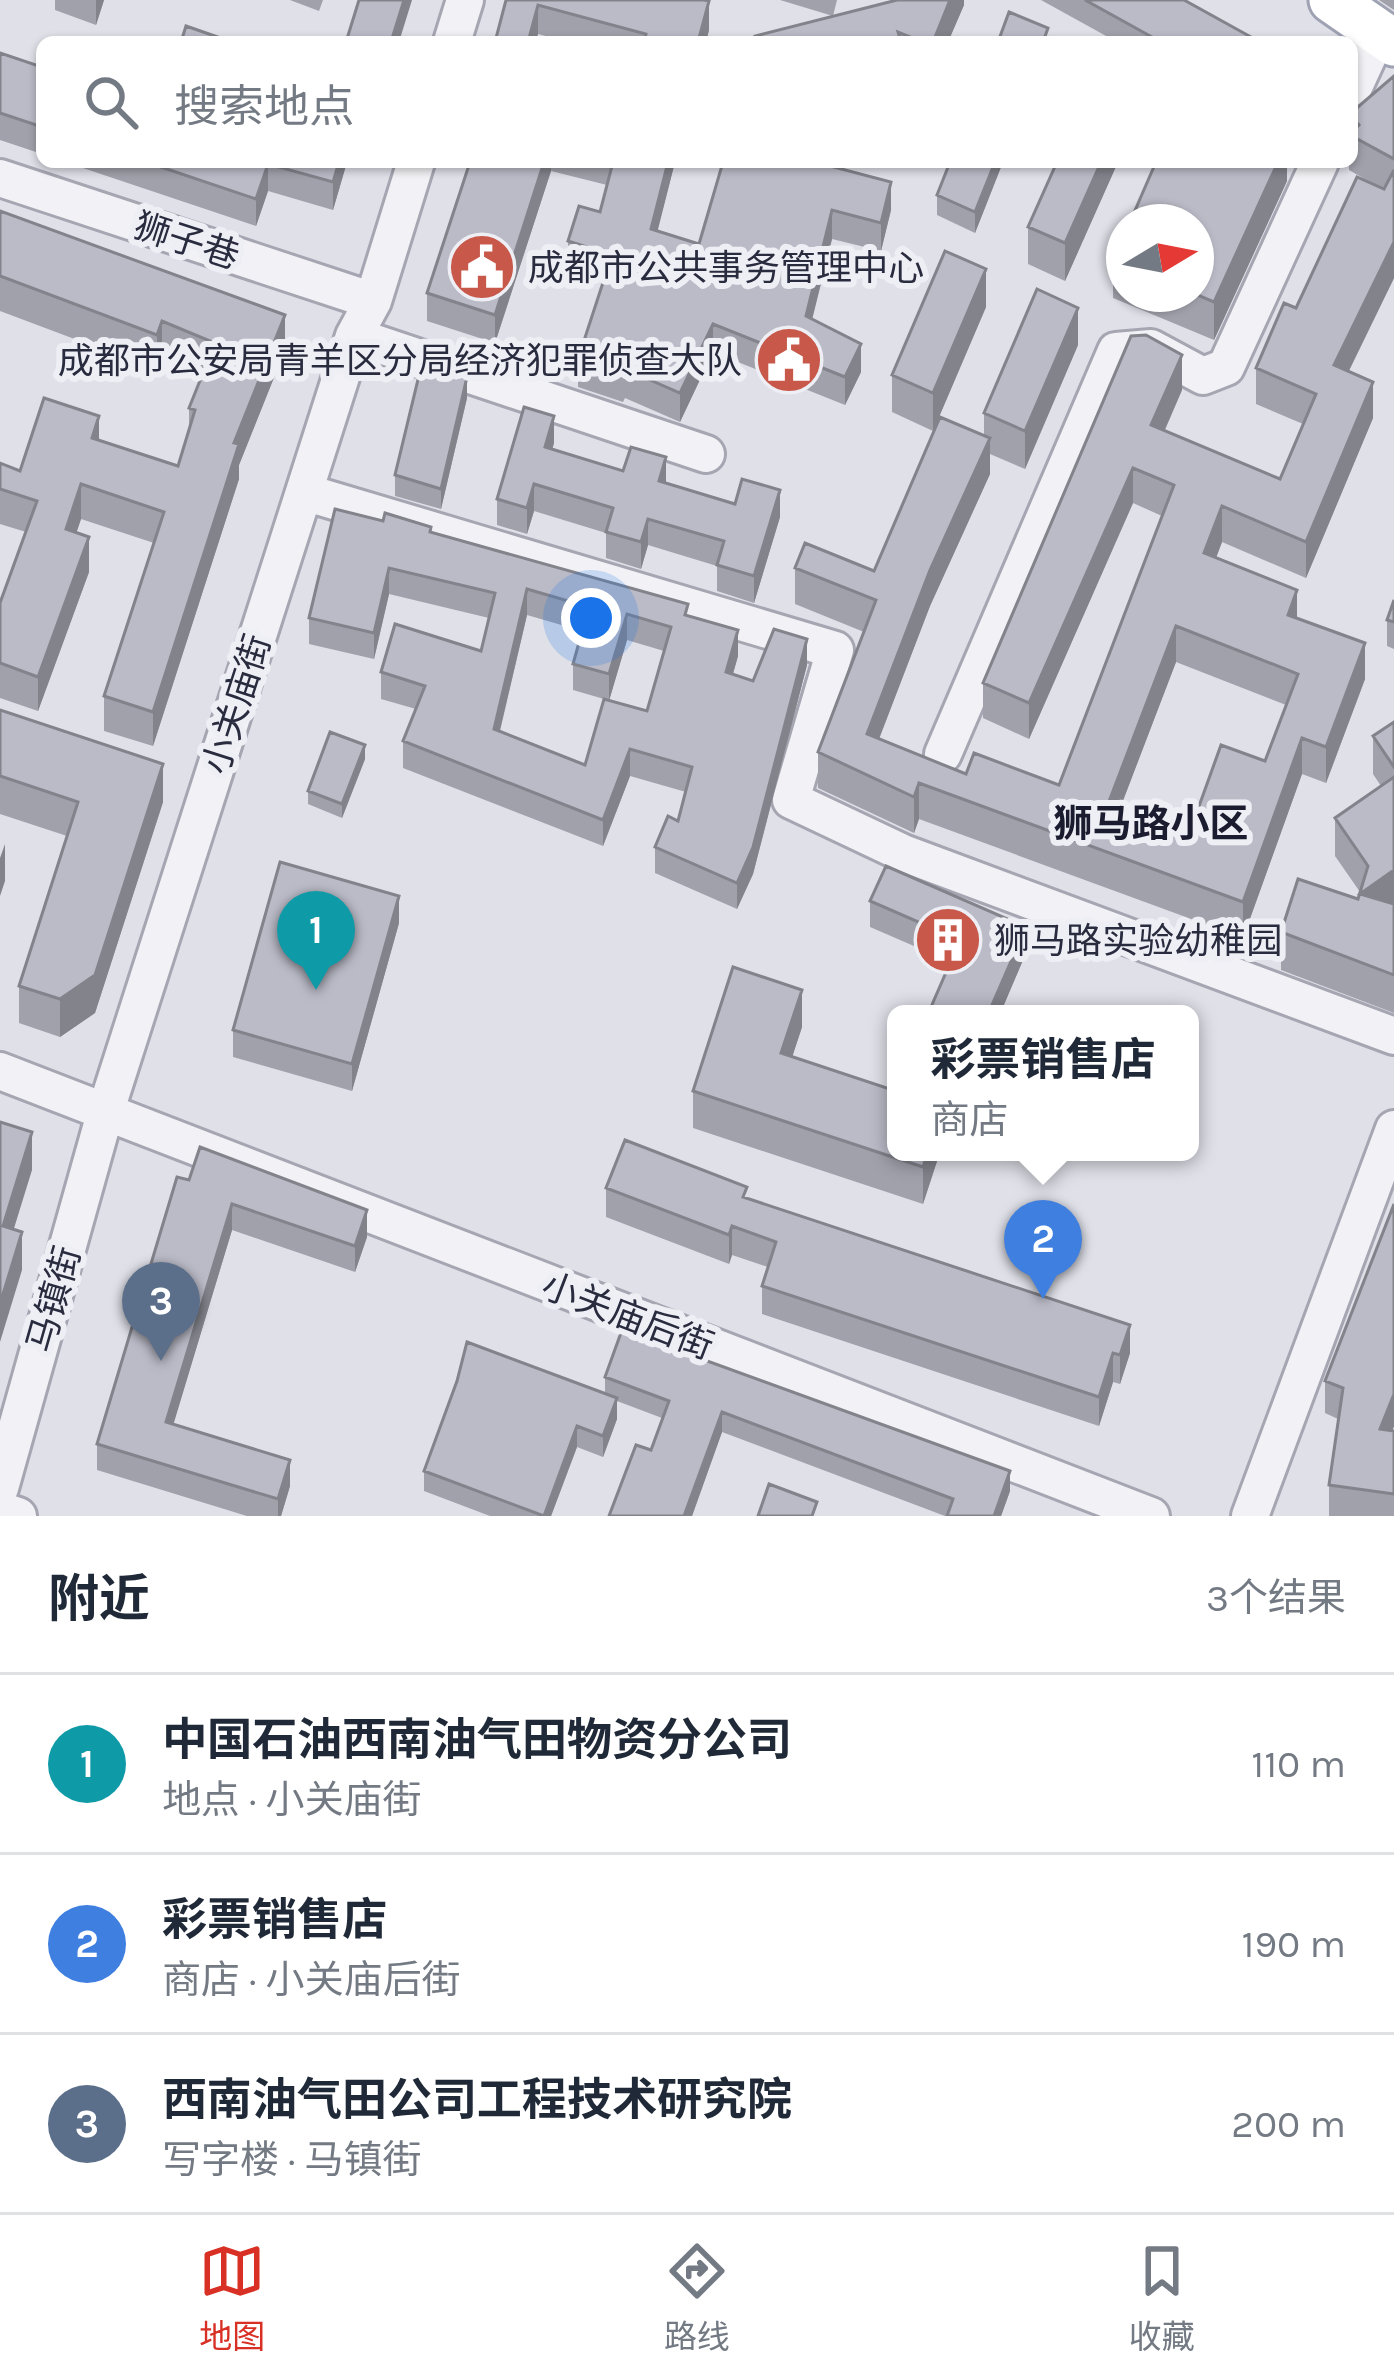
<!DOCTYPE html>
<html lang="zh">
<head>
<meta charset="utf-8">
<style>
  :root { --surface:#fff; --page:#f2f2f3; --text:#1f2937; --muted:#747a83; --line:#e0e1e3; --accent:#d93025 }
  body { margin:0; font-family:Karla,"Noto Sans SC",sans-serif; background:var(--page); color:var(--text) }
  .compass { position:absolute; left:1106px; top:204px; width:108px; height:108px; border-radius:50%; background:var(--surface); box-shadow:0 3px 9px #0004; rotate:80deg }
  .you { position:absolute; left:591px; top:618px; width:42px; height:42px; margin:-30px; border:9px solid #fff; border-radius:50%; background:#1a73e8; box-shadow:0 0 0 18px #1a73e833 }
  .badge { display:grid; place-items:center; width:78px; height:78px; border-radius:50%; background:var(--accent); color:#fff; font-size:39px; font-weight:700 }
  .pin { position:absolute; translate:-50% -99px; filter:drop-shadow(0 3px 6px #0008) }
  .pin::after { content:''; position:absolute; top:63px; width:42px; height:36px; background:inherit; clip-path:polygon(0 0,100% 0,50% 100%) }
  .popup { position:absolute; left:887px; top:1005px; width:312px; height:156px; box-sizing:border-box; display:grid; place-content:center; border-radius:18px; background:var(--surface); filter:drop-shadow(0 3px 9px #0005); font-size:39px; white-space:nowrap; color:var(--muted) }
  .popup b { font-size:45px; color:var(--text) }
  .popup::after { content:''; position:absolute; left:50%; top:100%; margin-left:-24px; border:24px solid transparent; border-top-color:var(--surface) }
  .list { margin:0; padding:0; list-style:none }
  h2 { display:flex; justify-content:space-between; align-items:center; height:156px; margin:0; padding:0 48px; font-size:51px }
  h2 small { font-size:39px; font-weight:400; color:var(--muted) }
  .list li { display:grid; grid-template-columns:78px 1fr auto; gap:36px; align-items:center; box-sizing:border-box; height:180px; padding:0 48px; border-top:3px solid var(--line) }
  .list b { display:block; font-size:45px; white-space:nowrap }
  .list p { margin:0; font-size:39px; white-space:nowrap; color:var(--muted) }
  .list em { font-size:39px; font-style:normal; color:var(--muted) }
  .icon { flex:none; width:66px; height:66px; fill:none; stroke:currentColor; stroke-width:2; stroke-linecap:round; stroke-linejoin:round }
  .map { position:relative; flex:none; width:1394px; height:1516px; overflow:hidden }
  .search { position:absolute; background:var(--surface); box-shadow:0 3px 9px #0004; left:36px; right:36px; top:36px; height:132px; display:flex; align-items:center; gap:30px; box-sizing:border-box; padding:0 42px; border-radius:18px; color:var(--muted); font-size:45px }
  .sheet { height:696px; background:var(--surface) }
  nav { display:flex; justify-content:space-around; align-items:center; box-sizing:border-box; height:168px; border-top:3px solid var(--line); background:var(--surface); font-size:33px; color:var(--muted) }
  nav a { display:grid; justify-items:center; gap:6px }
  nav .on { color:var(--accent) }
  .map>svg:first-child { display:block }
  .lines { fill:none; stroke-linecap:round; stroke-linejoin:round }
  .minor-casing { stroke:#a5a6b2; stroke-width:42 }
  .major-casing { stroke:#9fa2b3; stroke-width:51 }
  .minor { stroke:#f2f2f6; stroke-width:36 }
  .major { stroke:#fff; stroke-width:45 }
  .wall { fill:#a0a1ab; fill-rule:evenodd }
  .shaded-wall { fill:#82838b }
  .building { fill:#babbc7; stroke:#82838b; stroke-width:3; fill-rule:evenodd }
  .labels { text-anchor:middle; stroke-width:12; stroke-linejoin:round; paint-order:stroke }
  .street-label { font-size:36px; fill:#292b3e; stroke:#eeeff5 }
  .poi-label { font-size:36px; fill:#292b3e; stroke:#eeeff5; text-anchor:start }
  .neighbourhood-label { font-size:39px; font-weight:bold; fill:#1b1c2f; stroke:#eeeff5 }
</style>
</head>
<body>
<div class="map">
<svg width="1394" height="1516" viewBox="0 0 1394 1516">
  <rect width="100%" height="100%" fill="#dfe0e8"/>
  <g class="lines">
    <!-- minor casing -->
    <g class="minor-casing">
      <path id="minor" d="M 452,42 L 465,0
        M 1352,91 L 1380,30
        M 0,178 L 373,301
        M 354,336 L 706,454
        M 304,492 L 835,650 L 791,800 L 903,853 L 1394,1036
        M 943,754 L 1116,351 L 1151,348 L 1203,376 L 1226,367 L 1320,162
        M 0,1071 L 1151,1516
        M 0,1488 L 106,1110 L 354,336 L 373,301 L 416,162
        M 0,1510 L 18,1516
        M 1250,1516 L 1394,1129"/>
    </g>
    <!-- major casing -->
    <g class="major-casing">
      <path id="major" d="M 1332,0 L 1394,43"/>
    </g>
    <!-- minor -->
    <use href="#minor" class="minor"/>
    <!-- major -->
    <use href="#major" class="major"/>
  </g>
  <!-- wall -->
  <path class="wall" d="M 55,0 L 104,0 L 96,25 L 55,10 Z
    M 290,0 L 323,0 L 319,11 Z
    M 506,0 L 709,30 L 706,42 L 569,42 L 538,34 Z
    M 780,0 L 837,0 L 833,16 Z
    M 964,0 L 964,5 L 948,42 L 755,42 L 755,36 Z
    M 1041,0 L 1184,0 L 1260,42 L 1117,42 Z
    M 1379,0 L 1394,0 L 1394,10 Z
    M 0,53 L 42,67 L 42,154 L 0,140 Z
    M 1394,76 L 1394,278 L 1349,371 L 1373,418 L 1306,578 L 1222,542 L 1216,558 L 1297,618 L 1365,679 L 1326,783 L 1302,774 L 1243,938 L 919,819 L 914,833 L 818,788 L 818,752 L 864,632 L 795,604 L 795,568 L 874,571 L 984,435 L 984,413 L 1078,345 L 1025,469 L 990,454 L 990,474 L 930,606 L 879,739 L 966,774 L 1059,785 L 1162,516 L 1133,503 L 1029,739 L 983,718 L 983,683 L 1182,390 L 1165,430 L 1280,479 L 1303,424 L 1256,404 L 1256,368 L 1377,186 L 1349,170 L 1349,162 L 1352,162 L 1352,112 ZM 1176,662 L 1286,705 L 1265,761 L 1189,834 L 1120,808 Z
    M 65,162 L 347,162 L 333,210 L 268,191 L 256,226 Z
    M 470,162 L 675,162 L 657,231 L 699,244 L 723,162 L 891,210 L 881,251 L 832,239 L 812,319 L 861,372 L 845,405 L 713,352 L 680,422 L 625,398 L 623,402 L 578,387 L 578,359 L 603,281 L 568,270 L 568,241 L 600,212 L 607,185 L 551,171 L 495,343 L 427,321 L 427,293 Z
    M 1003,162 L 975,233 L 937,215 L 937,195 Z
    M 1057,162 L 1118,162 L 1065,281 L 1028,264 L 1028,227 Z
    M 1287,162 L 1287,181 L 1214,340 L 1113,298 L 1113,260 L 1124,235 L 1124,294 L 1196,294 Z
    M 0,211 L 285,350 L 239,465 L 239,479 L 153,746 L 104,731 L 104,696 L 154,543 L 81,519 L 76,533 L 89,572 L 38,711 L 0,698 L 0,603 L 26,532 L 0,524 L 0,463 L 20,471 L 99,440 L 178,466 L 189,431 L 189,408 L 203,372 L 162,355 L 157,370 L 0,311 Z
    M 986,307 L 933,431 L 892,412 L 892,375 Z
    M 467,398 L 441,509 L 395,496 L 395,475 Z
    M 554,443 L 552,449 L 780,517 L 754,603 L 717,591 L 717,566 L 648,545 L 641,569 L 606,558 L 606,533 L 534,511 L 527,534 L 497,525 L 497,499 Z
    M 431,532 L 688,616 L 738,656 L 733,674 L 753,681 L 807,665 L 753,874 L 737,909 L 655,873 L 655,847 L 678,821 L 686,792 L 630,776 L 603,846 L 403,768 L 403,741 L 416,709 L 381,699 L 381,672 L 481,651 L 489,618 L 389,594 L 374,659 L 309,644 L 309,618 ZM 527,615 L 582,631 L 573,664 L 573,690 L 604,699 L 585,765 L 500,731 ZM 627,640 L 664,651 L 647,711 L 609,700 Z
    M 1394,600 L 1394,649 L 1387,646 L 1387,620 Z
    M 0,710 L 163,802 L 95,1013 L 60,1037 L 19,1023 L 19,986 L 67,836 L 0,814 Z
    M 1394,722 L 1394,1013 L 1281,970 L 1281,932 L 1358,899 L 1360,892 L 1335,856 L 1335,818 L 1381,786 L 1373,774 L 1373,736 Z
    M 365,759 L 342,818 L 308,804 L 308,791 Z
    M 870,901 L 1026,953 L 1000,1014 L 928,1014 L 951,962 L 870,927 Z
    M 399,923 L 352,1091 L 233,1057 L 233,1030 Z
    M 802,1027 L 792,1057 L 940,1152 L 923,1204 L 693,1128 L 693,1091 Z
    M 177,1177 L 367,1237 L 355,1272 L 232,1230 L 173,1424 L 290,1486 L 281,1516 L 247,1516 L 97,1470 L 97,1444 Z
    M 606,1188 L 747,1198 L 1130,1353 L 1120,1384 L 1113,1382 L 1099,1426 L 762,1314 L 762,1286 L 768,1267 L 732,1255 L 729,1264 L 606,1217 Z
    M 1394,1204 L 1394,1426 L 1392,1431 L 1394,1431 L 1394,1516 L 1329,1516 L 1329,1485 L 1338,1419 L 1325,1413 L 1325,1381 Z
    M 605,1377 L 1010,1491 L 1001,1516 L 945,1516 L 722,1432 L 692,1516 L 609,1516 L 651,1450 L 662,1418 L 617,1401 L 617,1419 L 603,1457 L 577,1447 L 551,1516 L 490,1516 L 424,1491 L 424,1471 L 605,1394 Z"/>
  <!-- shaded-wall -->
  <path class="shaded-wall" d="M 96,0 L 104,0 L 96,25 Z
    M 404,0 L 412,0 L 399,42 L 391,42 Z
    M 950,0 L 964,0 L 964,5 L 948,42 L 933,42 Z
    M 709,1 L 709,30 L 706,42 L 698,42 Z
    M 538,5 L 538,34 L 536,42 L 528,42 Z
    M 339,162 L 347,162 L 333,210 L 333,182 Z
    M 544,162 L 551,162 L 551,171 L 495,343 L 495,315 Z
    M 668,162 L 675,162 L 651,257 L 651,229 Z
    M 995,162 L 1003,162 L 975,233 L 975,212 Z
    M 1101,162 L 1118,162 L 1065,281 L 1065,243 Z
    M 1278,162 L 1287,162 L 1287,181 L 1214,340 L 1214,302 Z
    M 268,164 L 268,191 L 256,226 L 256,199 Z
    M 891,182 L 891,210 L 881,251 L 881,223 Z
    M 832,210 L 832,239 L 806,344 L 806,316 Z
    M 1394,242 L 1394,278 L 1334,401 L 1334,365 Z
    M 986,269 L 986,307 L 933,431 L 933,393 Z
    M 1078,308 L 1078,345 L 1025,469 L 1025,431 Z
    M 285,315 L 285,350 L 239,465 L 239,479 L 153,746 L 153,712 L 234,443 Z
    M 162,321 L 162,355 L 157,370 L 157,335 Z
    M 713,324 L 713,352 L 680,422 L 680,393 Z
    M 861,344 L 861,372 L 845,405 L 845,377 Z
    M 1182,355 L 1182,390 L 1151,461 L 1151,425 Z
    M 467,377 L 467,398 L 441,509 L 441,489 Z
    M 1373,382 L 1373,418 L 1306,578 L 1306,542 Z
    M 99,416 L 99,450 L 92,438 Z
    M 554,416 L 554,443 L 545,474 L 545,447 Z
    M 990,438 L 990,474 L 930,606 L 867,770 L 867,734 L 930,570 Z
    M 666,457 L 666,484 L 659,481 Z
    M 1133,468 L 1133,503 L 1029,739 L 1029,703 Z
    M 81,484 L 81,519 L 66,564 L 66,529 Z
    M 534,484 L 534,511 L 527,534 L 527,508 Z
    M 780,490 L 780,517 L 754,603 L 754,576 Z
    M 1222,506 L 1222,542 L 1204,589 L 1204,553 Z
    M 648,519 L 648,545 L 641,569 L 641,542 Z
    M 89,537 L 89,572 L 38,711 L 38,677 Z
    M 389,568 L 389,594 L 374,659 L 374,633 Z
    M 527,589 L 527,615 L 494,755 L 494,729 Z
    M 1297,590 L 1297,626 L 1288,615 Z
    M 627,614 L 627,640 L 609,701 L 609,674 Z
    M 1176,626 L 1176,662 L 1108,840 L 1108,804 Z
    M 738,630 L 738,656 L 726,698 L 726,672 Z
    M 807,639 L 807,665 L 753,874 L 737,909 L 737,883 Z
    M 1365,643 L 1365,679 L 1326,783 L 1326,747 Z
    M 1302,738 L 1302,774 L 1243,938 L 1243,902 Z
    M 365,745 L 365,759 L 342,818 L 342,804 Z
    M 630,749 L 630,776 L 603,846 L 603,820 Z
    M 163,764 L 163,802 L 95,1013 L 60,1037 L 60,999 Z
    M 919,783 L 919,819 L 914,833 L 914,797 Z
    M 5,844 L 5,881 L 0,896 L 0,858 Z
    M 1394,870 L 1394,908 L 1360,894 Z
    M 399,896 L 399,923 L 352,1091 L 352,1064 Z
    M 1026,927 L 1026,953 L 1000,1014 L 988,1014 Z
    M 802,990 L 802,1027 L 781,1091 L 781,1053 Z
    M 32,1132 L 32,1170 L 3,1264 L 3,1226 Z
    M 928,1152 L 940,1152 L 923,1204 L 923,1167 Z
    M 232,1204 L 232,1230 L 166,1449 L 166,1422 Z
    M 367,1210 L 367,1237 L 355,1272 L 355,1246 Z
    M 732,1226 L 732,1255 L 729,1264 L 729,1235 Z
    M 22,1232 L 22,1270 L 0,1342 L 0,1304 Z
    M 1130,1325 L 1130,1353 L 1120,1384 L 1120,1355 Z
    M 1113,1353 L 1113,1382 L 1099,1426 L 1099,1397 Z
    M 1394,1394 L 1394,1426 L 1380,1461 L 1380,1429 Z
    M 617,1398 L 617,1419 L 603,1457 L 603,1436 Z
    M 722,1412 L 722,1432 L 692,1516 L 684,1516 Z
    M 577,1426 L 577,1447 L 551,1516 L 544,1516 Z
    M 290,1460 L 290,1486 L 281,1516 L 278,1516 L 278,1499 Z
    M 1010,1471 L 1010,1491 L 1001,1516 L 994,1516 Z"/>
  <!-- building -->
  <path class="building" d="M 359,0 L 404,0 L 391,42 L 346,42 Z
    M 506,0 L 704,0 L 709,1 L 698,42 L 644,42 L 646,34 L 538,5 L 528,42 L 495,42 Z
    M 897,0 L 950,0 L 933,42 L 922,42 L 898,32 L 901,42 L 756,42 L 755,36 Z
    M 1085,0 L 1184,0 L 1260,42 L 1161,42 Z
    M 1009,12 L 1048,28 L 1043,42 L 998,42 Z
    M 186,26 L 232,42 L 181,42 Z
    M 0,53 L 42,67 L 42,127 L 0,113 Z
    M 1394,76 L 1394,159 L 1352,136 L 1352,132 L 1359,125 L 1352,117 L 1352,112 Z
    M 146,162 L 339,162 L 333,182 L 268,164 L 256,199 Z
    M 470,162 L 544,162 L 495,315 L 427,293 Z
    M 613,162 L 668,162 L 651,229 L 699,244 L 723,162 L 815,162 L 891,182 L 881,223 L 832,210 L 806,316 L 861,344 L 845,377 L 713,324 L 680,393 L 625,369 L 623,374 L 578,359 L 612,255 L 568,241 L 579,206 L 600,212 Z
    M 950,162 L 995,162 L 975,212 L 937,195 Z
    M 1057,162 L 1101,162 L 1065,243 L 1028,227 Z
    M 1156,162 L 1278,162 L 1214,302 L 1195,294 L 1196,222 L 1130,222 Z
    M 1394,170 L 1394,242 L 1334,365 L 1373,382 L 1306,542 L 1222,506 L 1204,553 L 1297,590 L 1288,615 L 1365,643 L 1326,747 L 1302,738 L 1243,902 L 919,783 L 914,797 L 818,752 L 876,600 L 795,568 L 805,543 L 874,571 L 940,417 L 990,438 L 930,570 L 867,734 L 966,774 L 974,753 L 1059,785 L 1174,485 L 1133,468 L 1029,703 L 983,683 L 1131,336 L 1146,335 L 1182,355 L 1151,425 L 1280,479 L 1316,394 L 1256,368 L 1284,303 L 1296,308 L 1357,177 L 1384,189 ZM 1176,626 L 1298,674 L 1265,761 L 1221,745 L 1189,834 L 1108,804 Z
    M 0,211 L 285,315 L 234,443 L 239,444 L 153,712 L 104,696 L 164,512 L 81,484 L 66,529 L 89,537 L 38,677 L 0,663 L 0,603 L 37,501 L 0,489 L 0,463 L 20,471 L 44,398 L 99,416 L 92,438 L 178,466 L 195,410 L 189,408 L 215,343 L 162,321 L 157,335 L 0,276 Z
    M 1124,235 L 1124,265 L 1113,260 Z
    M 945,251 L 986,269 L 933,393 L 892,375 Z
    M 1037,289 L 1078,308 L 1025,431 L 984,413 Z
    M 422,363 L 467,377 L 441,489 L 395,475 Z
    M 524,407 L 554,416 L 545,447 L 623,471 L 631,447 L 666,457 L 659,481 L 735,504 L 742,479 L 780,490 L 754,576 L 717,565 L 724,541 L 648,519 L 641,542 L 606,532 L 613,508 L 534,484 L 527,508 L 497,499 Z
    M 335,509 L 383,521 L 385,513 L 431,527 L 430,532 L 688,604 L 685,615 L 738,630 L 726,672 L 753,681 L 774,629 L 807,639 L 753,847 L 737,883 L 655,847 L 668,816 L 678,821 L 692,767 L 630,749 L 603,820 L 403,741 L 425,686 L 381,672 L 395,624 L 481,651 L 495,593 L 389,568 L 374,633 L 309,618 ZM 527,589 L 589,607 L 573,664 L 609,674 L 627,614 L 671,627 L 647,711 L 604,699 L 585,765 L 494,729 Z
    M 1394,600 L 1394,622 L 1387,620 Z
    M 0,710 L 163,764 L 95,975 L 60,999 L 19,986 L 78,802 L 0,776 Z
    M 1394,722 L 1394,767 L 1373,736 Z
    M 330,732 L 365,745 L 342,804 L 308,791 Z
    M 1394,777 L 1394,870 L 1360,894 L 1394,904 L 1394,975 L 1281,932 L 1298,879 L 1358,899 L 1368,866 L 1335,818 Z
    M 280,862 L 399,896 L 352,1064 L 233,1030 Z
    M 886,866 L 1026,927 L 988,1014 L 928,1014 L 960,940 L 870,901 Z
    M 733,967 L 802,990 L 781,1053 L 896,1091 L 896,1152 L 928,1152 L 923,1167 L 693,1091 Z
    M 0,1122 L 32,1132 L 3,1226 L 22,1232 L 0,1304 Z
    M 625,1140 L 747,1187 L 743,1197 L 1130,1325 L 1120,1355 L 1113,1353 L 1099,1397 L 762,1286 L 776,1242 L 732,1226 L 729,1235 L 606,1188 Z
    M 200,1147 L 367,1210 L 355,1246 L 232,1204 L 166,1422 L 290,1460 L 278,1499 L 97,1444 L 177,1177 L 189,1180 Z
    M 1394,1204 L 1394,1394 L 1380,1429 L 1394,1431 L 1394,1494 L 1329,1485 L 1343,1388 L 1325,1381 Z
    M 622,1330 L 1010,1471 L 994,1516 L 947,1516 L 953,1499 L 722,1412 L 684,1516 L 609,1516 L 636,1445 L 651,1450 L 669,1401 L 605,1377 Z
    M 467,1342 L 617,1398 L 603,1436 L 577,1426 L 544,1516 L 424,1471 L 457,1381 Z
    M 769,1484 L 817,1502 L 812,1516 L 758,1516 Z"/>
  <!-- icons -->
  <defs>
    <g id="civic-disc" transform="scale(3.45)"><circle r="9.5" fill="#c7584a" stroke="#eeeff5"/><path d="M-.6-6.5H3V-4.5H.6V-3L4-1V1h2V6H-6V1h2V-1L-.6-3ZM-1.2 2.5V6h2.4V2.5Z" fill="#fff"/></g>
    <g id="building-disc" transform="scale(3.45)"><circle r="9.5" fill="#c7584a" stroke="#eeeff5"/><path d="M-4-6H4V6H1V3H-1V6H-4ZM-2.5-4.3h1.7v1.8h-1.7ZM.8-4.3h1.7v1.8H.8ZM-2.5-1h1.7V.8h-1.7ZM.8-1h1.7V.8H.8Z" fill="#fff"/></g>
  </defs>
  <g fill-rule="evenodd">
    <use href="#civic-disc" x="482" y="267"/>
    <use href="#civic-disc" x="789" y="360"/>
    <use href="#building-disc" x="948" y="940"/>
  </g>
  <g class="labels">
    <!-- street labels -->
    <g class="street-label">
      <text transform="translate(187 240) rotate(18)" y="13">狮子巷</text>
      <text transform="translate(236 704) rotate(-72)" y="13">小关庙街</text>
      <text transform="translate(53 1299) rotate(-74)" y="13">马镇街</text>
      <text transform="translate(628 1315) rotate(21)" y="13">小关庙后街</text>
    </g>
    <!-- poi labels -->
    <g class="poi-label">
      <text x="528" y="280">成都市公共事务管理中心</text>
      <text x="742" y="373" text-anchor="end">成都市公安局青羊区分局经济犯罪侦查大队</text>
      <text x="994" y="953">狮马路实验幼稚园</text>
    </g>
    <!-- neighbourhood labels -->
    <g class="neighbourhood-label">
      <text x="1151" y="837">狮马路小区</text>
    </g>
  </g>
</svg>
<svg class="compass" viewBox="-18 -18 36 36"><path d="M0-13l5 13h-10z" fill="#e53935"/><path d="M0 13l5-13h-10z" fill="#747a83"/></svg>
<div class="you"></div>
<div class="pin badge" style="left:316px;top:990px;background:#0f9aa8">1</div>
<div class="pin badge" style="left:1043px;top:1299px;background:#3f7fe0">2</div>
<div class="popup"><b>彩票销售店</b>商店</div>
<div class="pin badge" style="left:161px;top:1361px;background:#5c6f8a">3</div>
<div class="search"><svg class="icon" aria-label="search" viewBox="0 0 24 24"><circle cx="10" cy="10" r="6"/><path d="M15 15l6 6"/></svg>搜索地点</div>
</div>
<section class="sheet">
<h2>附近<small>3个结果</small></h2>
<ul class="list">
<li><span class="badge" style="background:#0f9aa8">1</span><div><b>中国石油西南油气田物资分公司</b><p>地点 · 小关庙街</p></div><em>110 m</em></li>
<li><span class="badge" style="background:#3f7fe0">2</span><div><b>彩票销售店</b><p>商店 · 小关庙后街</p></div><em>190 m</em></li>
<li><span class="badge" style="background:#5c6f8a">3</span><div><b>西南油气田公司工程技术研究院</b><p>写字楼 · 马镇街</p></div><em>200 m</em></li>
</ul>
</section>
<nav>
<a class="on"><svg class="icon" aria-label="map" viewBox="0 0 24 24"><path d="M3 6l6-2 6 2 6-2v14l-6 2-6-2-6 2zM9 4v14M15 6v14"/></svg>地图</a>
<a><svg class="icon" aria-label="directions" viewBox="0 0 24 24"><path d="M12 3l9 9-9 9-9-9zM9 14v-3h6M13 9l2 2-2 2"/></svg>路线</a>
<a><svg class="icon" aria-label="saved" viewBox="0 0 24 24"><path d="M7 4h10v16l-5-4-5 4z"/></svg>收藏</a>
</nav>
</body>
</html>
